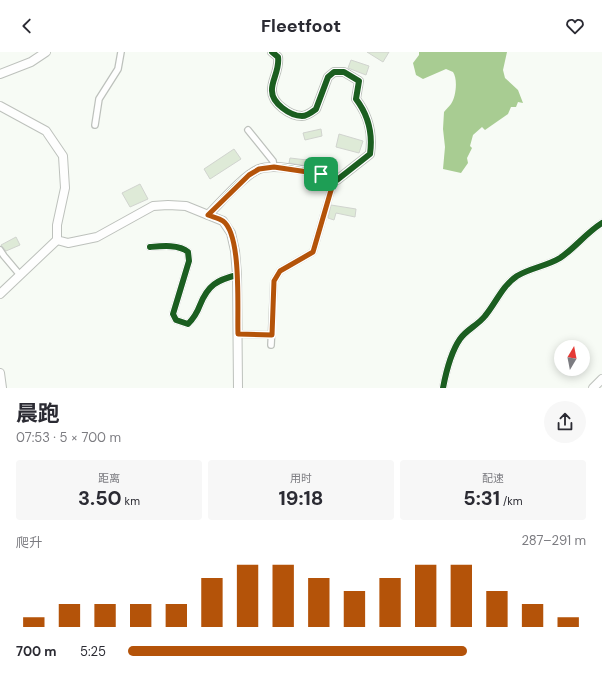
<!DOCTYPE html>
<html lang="zh">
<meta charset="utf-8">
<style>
body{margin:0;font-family:"DM Sans","Noto Sans SC",sans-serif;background:#f7f7f7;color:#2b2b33;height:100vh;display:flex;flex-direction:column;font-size:15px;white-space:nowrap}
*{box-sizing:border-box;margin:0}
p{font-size:13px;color:#7c7c81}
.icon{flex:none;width:22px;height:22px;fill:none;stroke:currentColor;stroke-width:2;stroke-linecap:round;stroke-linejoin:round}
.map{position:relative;height:336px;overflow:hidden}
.sheet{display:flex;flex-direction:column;background:#fff;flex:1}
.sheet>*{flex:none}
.needle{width:26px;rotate:10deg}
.tools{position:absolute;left:554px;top:288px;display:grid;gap:8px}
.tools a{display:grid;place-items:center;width:36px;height:36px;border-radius:50%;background:#fff;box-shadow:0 2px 10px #0003;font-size:20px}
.pin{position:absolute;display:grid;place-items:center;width:34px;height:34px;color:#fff;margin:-17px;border-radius:8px;box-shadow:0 2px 6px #0006}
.round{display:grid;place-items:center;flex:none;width:42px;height:42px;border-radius:21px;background:#f7f7f7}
.head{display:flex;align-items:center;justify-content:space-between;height:68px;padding:0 16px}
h1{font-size:22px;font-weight:700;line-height:30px}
.stats{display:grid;grid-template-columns:repeat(3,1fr);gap:6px;height:68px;padding:4px 16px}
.stats div{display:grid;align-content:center;border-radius:4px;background:#f7f7f7;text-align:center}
.stats b{font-size:20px;font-weight:700}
.stats small{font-size:11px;font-weight:400}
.stats p{font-size:11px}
.chart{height:112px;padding:8px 16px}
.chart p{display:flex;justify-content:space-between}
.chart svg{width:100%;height:72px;margin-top:4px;stroke:#b45309;stroke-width:6}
ul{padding:0 16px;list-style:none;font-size:13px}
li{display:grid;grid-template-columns:64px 48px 1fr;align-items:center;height:30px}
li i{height:10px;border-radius:5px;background:#b45309}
header{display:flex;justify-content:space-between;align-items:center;height:52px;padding:0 16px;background:#fff;font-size:18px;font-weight:700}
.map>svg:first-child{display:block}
.water{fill:#a8cc92}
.building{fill:#deead7;stroke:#d1d4cf}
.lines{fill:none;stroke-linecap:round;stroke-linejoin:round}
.street-casing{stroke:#bdc1bc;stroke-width:8}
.secondary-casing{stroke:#bdc1bc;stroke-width:10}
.street{stroke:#fefefe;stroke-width:5.5}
.secondary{stroke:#fefefe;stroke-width:8}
.cycleway-casing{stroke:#fff;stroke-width:8}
.cycleway{stroke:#1b5e20;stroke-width:6}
.route-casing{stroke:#fff;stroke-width:8}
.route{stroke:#b45309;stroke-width:5}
</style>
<header><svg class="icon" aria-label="back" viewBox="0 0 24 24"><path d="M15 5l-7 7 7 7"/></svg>Fleetfoot<svg class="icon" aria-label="heart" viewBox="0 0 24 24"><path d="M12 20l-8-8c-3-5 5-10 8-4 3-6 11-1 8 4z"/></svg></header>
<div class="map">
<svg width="602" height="336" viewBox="0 0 602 336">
<rect width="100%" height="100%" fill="#f7fbf5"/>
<path class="water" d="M 419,0 L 507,0 L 503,18 L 505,26 L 518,38 L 523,51 L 518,50 L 516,55 L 511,55 L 508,62 L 485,78 L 482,75 L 473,83 L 470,94 L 472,96 L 467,106 L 468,111 L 461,121 L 443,117 L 445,95 L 443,77 L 444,60 C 446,57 449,55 451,52 C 456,45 458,27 453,20 L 446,17 L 423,27 L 416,23 L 413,11 L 419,3 Z"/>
<g class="building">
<path d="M 367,0 L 389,0 L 383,10 Z"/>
<path d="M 351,8 L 369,14 L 366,23 L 348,16 Z"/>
<path d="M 321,77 L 322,84 L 305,88 L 303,81 Z"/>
<path d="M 339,82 L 363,89 L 359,101 L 336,95 Z"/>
<path d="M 234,97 L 241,107 L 210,127 L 204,117 Z"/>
<path d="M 290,106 L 324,110 L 323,117 L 289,111 Z"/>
<path d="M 140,132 L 148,147 L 130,155 L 122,141 Z"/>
<path d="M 331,153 L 356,157 L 355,165 L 336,161 L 334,168 L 328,166 Z"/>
<path d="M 16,185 L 20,193 L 6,199 L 1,193 Z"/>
</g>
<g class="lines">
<g class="street-casing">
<g id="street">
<path d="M 95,73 L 99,47 L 118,17 L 121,0"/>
<path d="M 248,78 L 273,109 L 274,115"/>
<path d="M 150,195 C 161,194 179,192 188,200 L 189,209 L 173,262 L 176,268 L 188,272 C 194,266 197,261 200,253 C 208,233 217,228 237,223"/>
<path d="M 0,198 L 4,204 L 20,223"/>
<path d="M 238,282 L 272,283"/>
<path d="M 271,293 L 274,229 L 280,219 L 313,200 L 334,128"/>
<path d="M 443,336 C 446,320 451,300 460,287 C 466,278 478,273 485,264 C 496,251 502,234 517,224 C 530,216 547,214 560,206 C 575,196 586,181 602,171"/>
</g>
</g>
<g class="secondary-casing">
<g id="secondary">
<path d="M 0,22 L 31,10 L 46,0"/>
<path d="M 0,54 L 46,79 L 63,104 L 65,136 L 57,173 L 57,188 L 68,191 L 97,185 L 153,154 L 168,153 L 186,154 L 223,169 L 231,181 L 235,199 L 237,223 L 238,336"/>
<path d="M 208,163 C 220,151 244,123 259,117 C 273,112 305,118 320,122 C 326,124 330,128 337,128 L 370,102 C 373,81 369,64 356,47 L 359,29 L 344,20 L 334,20 L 328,25 L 316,57 C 312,60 307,64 302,64 C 290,64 272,51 272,39 C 271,29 280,18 278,5 L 272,0"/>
<path d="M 0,242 L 57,188"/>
<path d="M 0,321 L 2,336"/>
<path d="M 593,336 L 602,327"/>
</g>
</g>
<use href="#street" class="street"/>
<use href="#secondary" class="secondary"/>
<g class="cycleway-casing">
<g id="cycleway">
<path d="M 208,163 C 220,151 244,123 259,117 C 273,112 305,118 320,122 C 326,124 330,128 337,128 L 370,102 C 373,81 369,64 356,47 L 359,29 L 344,20 L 334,20 L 328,25 L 316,57 C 312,60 307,64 302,64 C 290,64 272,51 272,39 C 271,29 280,18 278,5 L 272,0"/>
<path d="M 150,195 C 161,194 179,192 188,200 L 189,209 L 173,262 L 176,268 L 188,272 C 194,266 197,261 200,253 C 208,233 217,228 237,223"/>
<path d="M 443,336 C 446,320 451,300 460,287 C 466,278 478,273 485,264 C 496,251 502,234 517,224 C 530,216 547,214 560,206 C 575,196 586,181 602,171"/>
</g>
</g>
<use href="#cycleway" class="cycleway"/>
</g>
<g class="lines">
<g class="route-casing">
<path id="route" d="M 274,115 L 321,122 L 334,128 L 313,200 L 280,219 L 274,229 L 272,283 L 238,282 C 237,258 242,183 223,169 C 219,166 213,165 208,163 L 249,123 L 259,117 Z"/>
</g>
<use href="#route" class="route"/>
</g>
</svg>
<div class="tools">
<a><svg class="needle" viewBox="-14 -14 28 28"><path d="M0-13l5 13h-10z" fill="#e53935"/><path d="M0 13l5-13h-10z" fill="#7c7c81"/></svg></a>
</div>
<div class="pin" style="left:321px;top:122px;background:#1e9e55"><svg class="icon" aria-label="arrive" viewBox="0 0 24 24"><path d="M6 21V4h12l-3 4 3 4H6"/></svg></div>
</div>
<section class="sheet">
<div class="head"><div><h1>晨跑</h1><p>07:53 · 5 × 700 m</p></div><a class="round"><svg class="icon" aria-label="share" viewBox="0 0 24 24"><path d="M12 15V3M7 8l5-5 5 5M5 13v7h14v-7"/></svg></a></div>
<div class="stats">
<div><p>距离</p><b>3.50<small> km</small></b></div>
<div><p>用时</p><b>19:18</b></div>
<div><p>配速</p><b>5:31<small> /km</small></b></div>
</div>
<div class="chart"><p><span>爬升</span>287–291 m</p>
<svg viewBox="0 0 160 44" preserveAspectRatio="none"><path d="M5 44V38M15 44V30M25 44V30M35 44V30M45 44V30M55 44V14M65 44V6M75 44V6M85 44V14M95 44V22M105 44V14M115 44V6M125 44V6M135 44V22M145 44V30M155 44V38"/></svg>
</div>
<ul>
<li><b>700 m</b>5:25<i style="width:74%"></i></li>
</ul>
</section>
